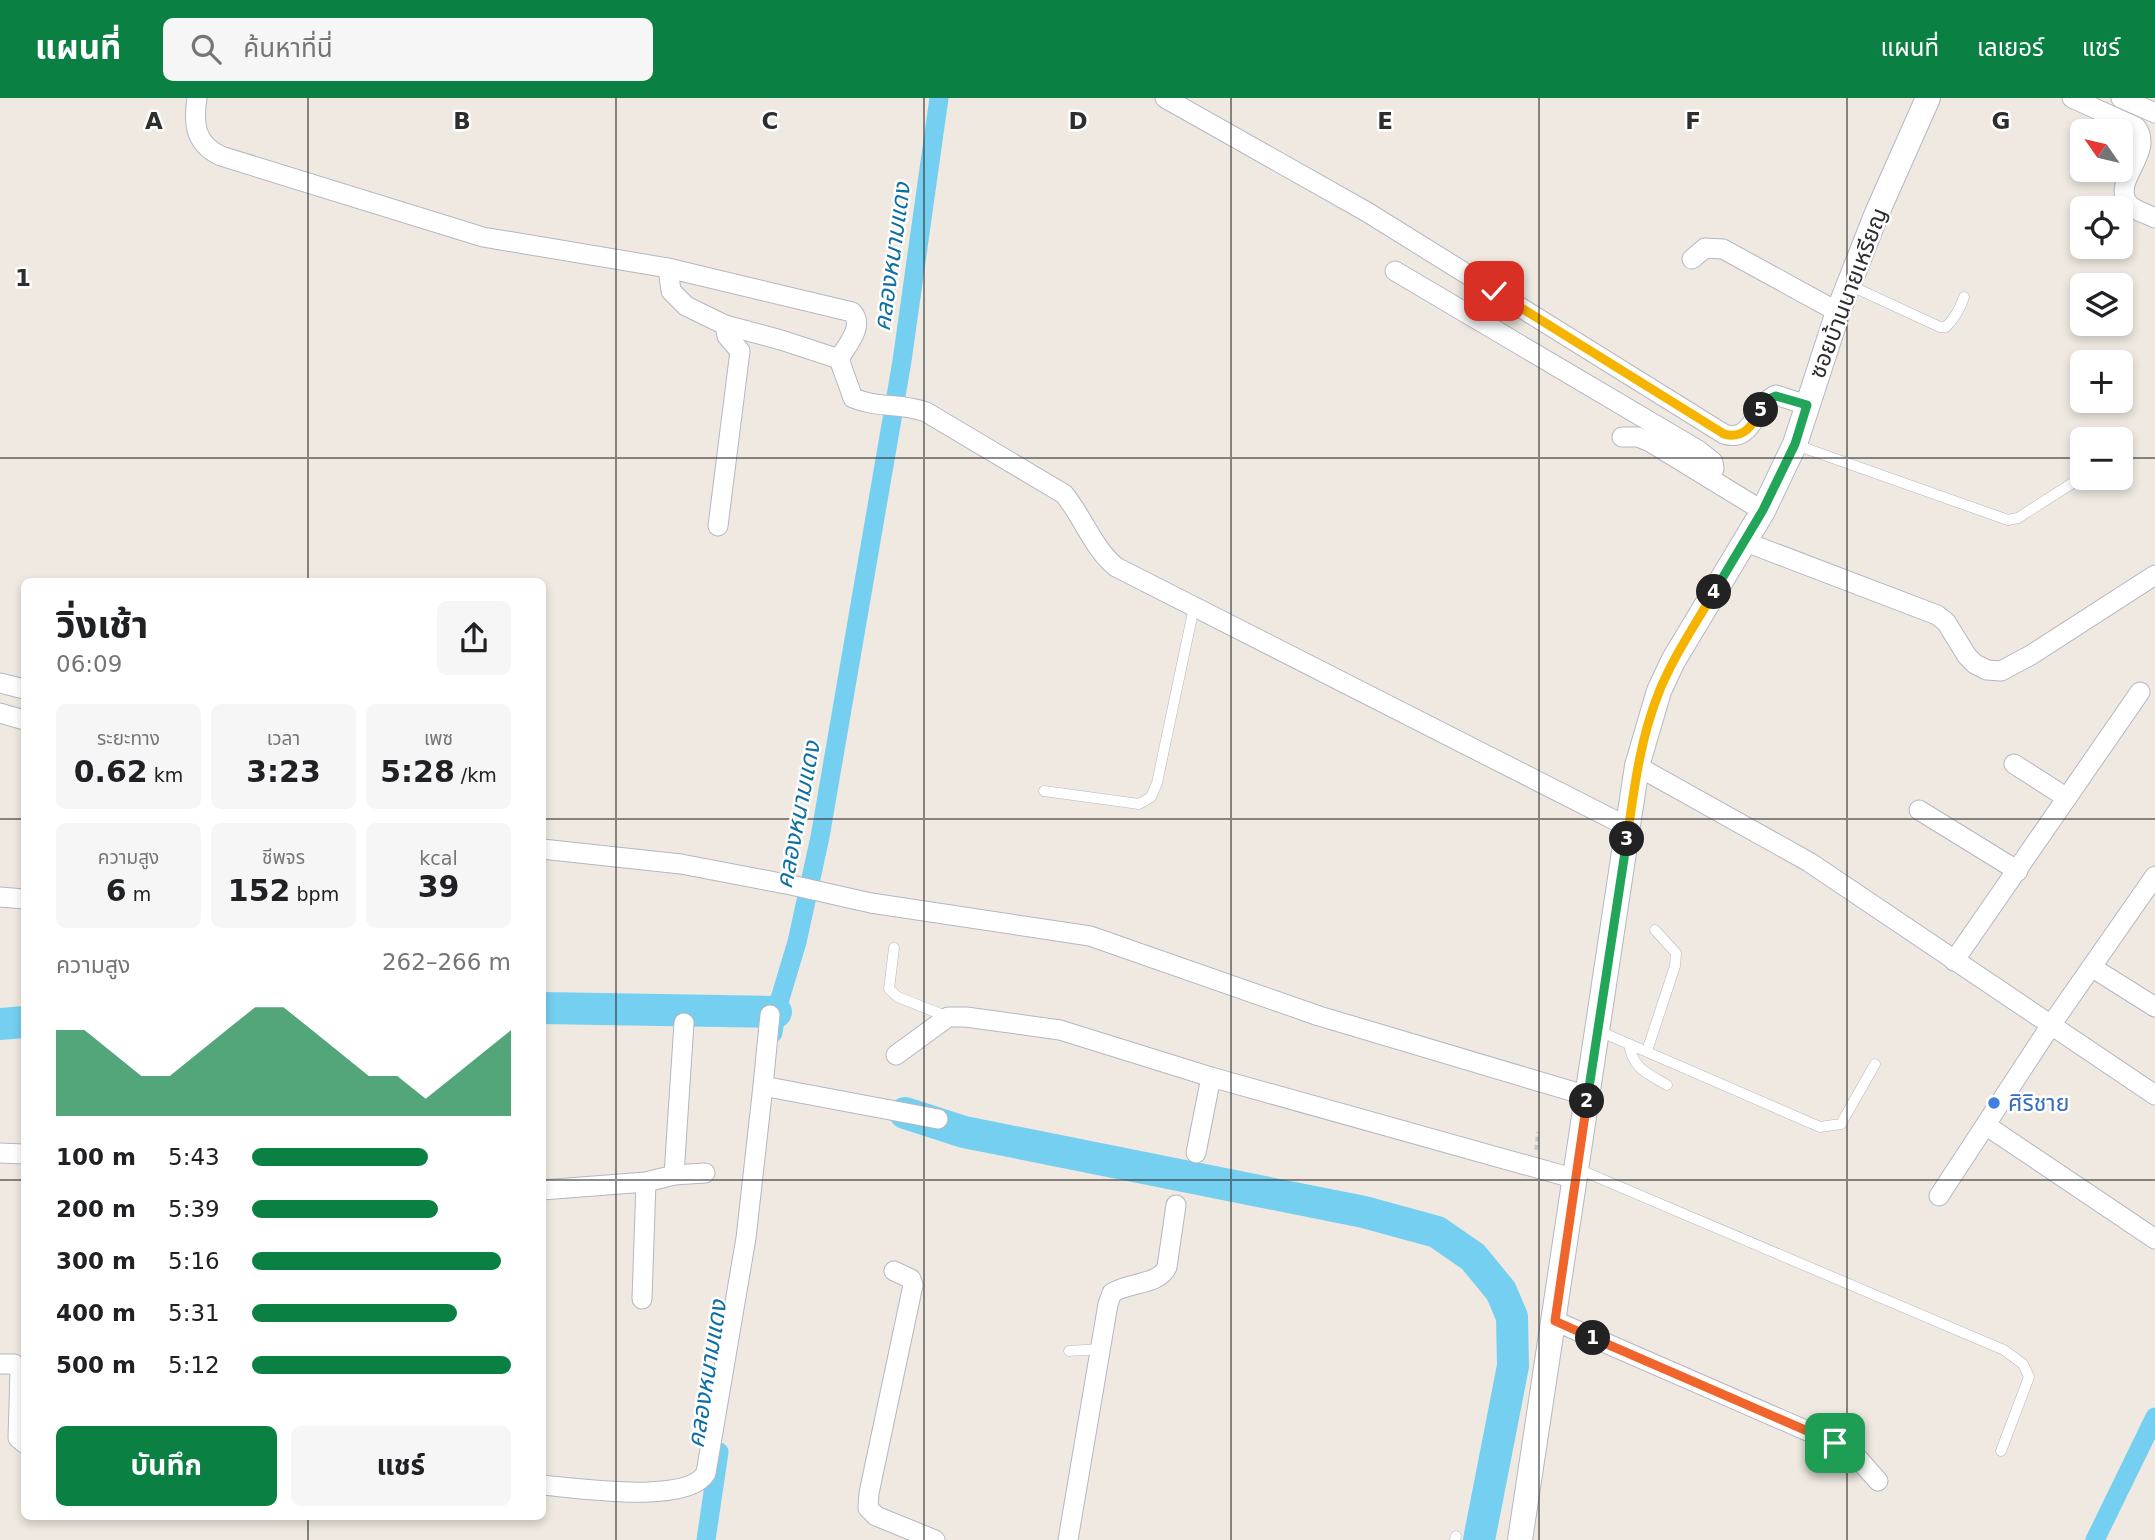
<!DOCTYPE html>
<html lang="th">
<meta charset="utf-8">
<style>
body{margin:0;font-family:"DejaVu Sans","Noto Sans Thai",sans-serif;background:#f6f6f6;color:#202124;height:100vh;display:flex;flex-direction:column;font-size:26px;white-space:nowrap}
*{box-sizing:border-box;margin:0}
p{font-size:23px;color:#757577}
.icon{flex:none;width:38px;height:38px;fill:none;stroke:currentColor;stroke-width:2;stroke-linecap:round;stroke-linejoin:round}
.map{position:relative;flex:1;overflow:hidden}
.details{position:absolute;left:21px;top:480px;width:525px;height:942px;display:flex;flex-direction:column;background:#fff;border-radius:10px;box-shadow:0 4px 10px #0003}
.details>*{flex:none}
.needle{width:46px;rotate:304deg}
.tools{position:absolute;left:2070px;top:21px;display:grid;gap:14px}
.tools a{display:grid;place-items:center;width:63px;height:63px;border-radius:10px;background:#fff;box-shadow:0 4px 10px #0003;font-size:35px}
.pin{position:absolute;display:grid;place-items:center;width:60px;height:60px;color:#fff;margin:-30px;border-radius:14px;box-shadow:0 4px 10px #0006}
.km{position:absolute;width:35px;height:35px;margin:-18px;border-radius:50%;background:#222;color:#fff;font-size:19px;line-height:35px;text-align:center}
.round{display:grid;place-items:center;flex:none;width:74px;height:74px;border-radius:10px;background:#f6f6f6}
.head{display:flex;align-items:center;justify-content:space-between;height:119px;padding:0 35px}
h1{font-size:38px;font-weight:700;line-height:52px}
.figures{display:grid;grid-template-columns:repeat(3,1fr);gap:10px;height:119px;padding:7px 35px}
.figures div{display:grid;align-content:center;border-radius:10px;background:#f6f6f6;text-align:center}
.figures b{font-size:30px;font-weight:700}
.figures small{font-size:19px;font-weight:400}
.figures p{font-size:19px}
.chart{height:196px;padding:14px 35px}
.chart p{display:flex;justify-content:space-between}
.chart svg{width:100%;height:126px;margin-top:7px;fill:#0b8043;opacity:.7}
.action{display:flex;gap:14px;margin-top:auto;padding:14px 35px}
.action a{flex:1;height:80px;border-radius:10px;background:#0b8043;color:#fff;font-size:28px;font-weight:700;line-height:80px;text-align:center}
.action a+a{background:#f6f6f6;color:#202124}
ul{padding:0 35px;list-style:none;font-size:23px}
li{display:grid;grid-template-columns:112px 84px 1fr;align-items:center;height:52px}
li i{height:18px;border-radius:9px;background:#0b8043}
header{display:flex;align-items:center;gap:42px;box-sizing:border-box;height:98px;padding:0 35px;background:#0b8043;color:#fff}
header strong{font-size:33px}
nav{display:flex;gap:38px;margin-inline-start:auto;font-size:24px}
.search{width:490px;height:63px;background:#f6f6f6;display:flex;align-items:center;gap:18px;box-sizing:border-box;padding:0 24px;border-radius:10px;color:#757577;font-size:26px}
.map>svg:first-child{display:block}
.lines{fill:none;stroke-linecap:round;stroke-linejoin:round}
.canal{stroke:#75cff0;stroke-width:19}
.river{stroke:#75cff0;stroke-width:32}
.service-casing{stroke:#b4b7c1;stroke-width:11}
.minor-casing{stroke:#b4b7c1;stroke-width:21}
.tertiary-casing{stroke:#b4b7c1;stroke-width:26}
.path{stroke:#c9c9c9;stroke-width:3.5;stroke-dasharray:5 3.5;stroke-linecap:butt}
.service{stroke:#fff;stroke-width:10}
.minor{stroke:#fff;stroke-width:19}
.tertiary{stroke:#fff;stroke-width:24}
.split-1-casing{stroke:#fff;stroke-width:14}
.split-2-casing{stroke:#fff;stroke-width:14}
.split-3-casing{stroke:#fff;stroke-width:14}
.split-4-casing{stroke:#fff;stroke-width:14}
.split-5-casing{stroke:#fff;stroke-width:14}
.split-6-casing{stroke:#fff;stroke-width:14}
.split-1{stroke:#f0652b;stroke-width:9}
.split-2{stroke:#f0652b;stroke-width:9}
.split-3{stroke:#22a559;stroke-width:9}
.split-4{stroke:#f5b400;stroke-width:9}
.split-5{stroke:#22a559;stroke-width:9}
.split-6{stroke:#f5b400;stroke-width:9}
.grid{fill:none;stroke:#2e2e2e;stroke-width:2;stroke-opacity:0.55}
.shop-dot{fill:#3f7fe0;stroke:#fff;stroke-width:2.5}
.labels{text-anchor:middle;stroke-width:5;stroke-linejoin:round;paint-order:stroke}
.street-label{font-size:23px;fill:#2e2e2e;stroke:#fff}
.shop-label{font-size:23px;fill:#366cbe;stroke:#fff;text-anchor:start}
.water-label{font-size:24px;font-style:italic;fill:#0d6fa3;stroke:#fff}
.grid-label{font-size:23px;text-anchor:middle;font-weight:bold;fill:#2e2e2e;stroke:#fff;stroke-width:5;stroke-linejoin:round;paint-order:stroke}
</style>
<header>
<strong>แผนที่</strong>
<div class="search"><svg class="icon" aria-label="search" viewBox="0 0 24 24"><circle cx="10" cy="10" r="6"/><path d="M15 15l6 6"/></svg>ค้นหาที่นี่</div>
<nav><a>แผนที่</a><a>เลเยอร์</a><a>แชร์</a></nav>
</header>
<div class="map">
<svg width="2155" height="1442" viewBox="0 0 2155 1442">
<rect width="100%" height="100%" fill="#efe9e1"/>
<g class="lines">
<g class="canal">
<path d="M 773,935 L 776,914 L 797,844 L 820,739 L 902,263 L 939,0"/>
<path d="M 706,1442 L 719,1354"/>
<path d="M 2095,1442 L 2155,1319"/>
</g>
<g class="river">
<path d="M 542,910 L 776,914"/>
<path d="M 0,926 L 24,924"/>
<path d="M 905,1015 L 964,1034 L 1364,1114 L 1437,1134 L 1473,1159 L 1501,1193 L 1512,1219 L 1513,1268 L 1479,1442"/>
</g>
<g class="service-casing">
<g id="service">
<path d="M 1849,187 L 1940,229 L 1946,229 C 1955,220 1960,211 1964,199"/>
<path d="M 1796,347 L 2008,422 L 2018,420 L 2082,379"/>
<path d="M 1044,693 L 1139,706 L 1151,699 L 1157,685 L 1194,509"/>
<path d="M 894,850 L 889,891 L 898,899 L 948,919"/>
<path d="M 1599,933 L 1820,1029 L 1841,1026 L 1875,966"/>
<path d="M 1629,946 C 1633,971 1647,975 1667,987"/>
<path d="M 1647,953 L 1675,868 L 1676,855 L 1655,832"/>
<path d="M 1578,1071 L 2004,1252 L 2023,1266 L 2029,1279 L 2001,1353"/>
<path d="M 1069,1253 L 1101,1251"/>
<path d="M 1455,1442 L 1456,1438"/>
</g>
</g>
<g class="minor-casing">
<g id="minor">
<path d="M 197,0 C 193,26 195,46 221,58 L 483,139 L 668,170 L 852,214 C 865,228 847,247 839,261"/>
<path d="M 1165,0 L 1367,114 L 1724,336 C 1753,346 1755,306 1776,297 L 1807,307"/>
<path d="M 2072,0 L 2136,29 C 2155,54 2113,81 2127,104 C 2132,112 2147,116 2155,120"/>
<path d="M 2121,0 L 2155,15"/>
<path d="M 1692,161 L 1705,150 L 1723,151 L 1838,214"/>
<path d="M 668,170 L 671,193 L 686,208 L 725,227 L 781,242 L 839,261 L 853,300 C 880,311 899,304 926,314 L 1064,396 C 1083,419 1093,450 1116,469 L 1628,729"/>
<path d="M 1395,173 L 1698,352 L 1713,364 L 1714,371 L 1709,380"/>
<path d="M 1622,339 L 1638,339 L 1650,344 L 1763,413"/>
<path d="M 718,428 L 740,253 L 727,238 L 725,227"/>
<path d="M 1743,443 L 1937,517 L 1946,524 L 1967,558 L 1975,566 L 1987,572 L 2001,573 L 2031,557 L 2155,477"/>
<path d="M 0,585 L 24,591"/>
<path d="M 0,615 L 24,622"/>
<path d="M 2014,666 L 2067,700"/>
<path d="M 1637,668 L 1809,764 L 2155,997"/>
<path d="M 1919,712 L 2018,773"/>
<path d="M 542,751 L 681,766 L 791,787 L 871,805 L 1090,838 L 1319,918 L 1588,998"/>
<path d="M 0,799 L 24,801"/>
<path d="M 1954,863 L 2140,594"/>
<path d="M 2093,870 L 2155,909"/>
<path d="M 896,957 L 948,919 L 966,919 L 1060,932 L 1211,979 L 1576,1081"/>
<path d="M 763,988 L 770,917"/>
<path d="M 1987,1028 L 2155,1141"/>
<path d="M 0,1055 L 24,1056"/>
<path d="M 1196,1055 L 1211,979"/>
<path d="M 674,1077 L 684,925"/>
<path d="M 542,1092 L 646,1084 L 674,1077 L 705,1075"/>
<path d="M 1939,1098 L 2051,927 L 2155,778"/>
<path d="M 894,1173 L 911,1181 L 913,1187 L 869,1395 L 868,1410 L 876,1418 L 935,1442"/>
<path d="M 642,1201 L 646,1084"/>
<path d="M 1555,1223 L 1835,1345 L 1854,1356 L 1878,1383"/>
<path d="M 0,1266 L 14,1266 L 20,1273 L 18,1340 L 24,1345"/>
<path d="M 542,1387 C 577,1390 688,1407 706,1375 L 746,1140 L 763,988 L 938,1021"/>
<path d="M 1068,1442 L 1108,1206 L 1112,1195 C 1129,1184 1159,1187 1167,1169 L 1176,1107"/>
</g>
</g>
<g class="tertiary-casing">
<path id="tertiary" d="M 1520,1442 L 1637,668 L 1659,593 L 1673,563 L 1763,413 L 1795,346 L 1838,214 L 1877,115 L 1928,0"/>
</g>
<path class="path" d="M 1536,1052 L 1538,1034"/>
<use href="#service" class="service"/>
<use href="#minor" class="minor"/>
<use href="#tertiary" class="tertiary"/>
</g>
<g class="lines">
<g class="split-1-casing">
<path id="split-1" d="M 1593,1240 L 1835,1345"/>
</g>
<g class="split-2-casing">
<path id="split-2" d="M 1587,1003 L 1555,1223 L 1593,1240"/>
</g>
<g class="split-3-casing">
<path id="split-3" d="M 1587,1003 L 1627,741"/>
</g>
<g class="split-4-casing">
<path id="split-4" d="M 1627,741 C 1634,691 1640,641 1659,594 C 1673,559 1695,527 1714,494"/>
</g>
<g class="split-5-casing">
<path id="split-5" d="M 1714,494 L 1763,412 L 1795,346 L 1807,307 L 1776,298 L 1769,301 L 1761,312"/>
</g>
<g class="split-6-casing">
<path id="split-6" d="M 1494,193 L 1724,336 C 1743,342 1753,327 1761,312"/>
</g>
<use href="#split-1" class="split-1"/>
<use href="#split-2" class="split-2"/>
<use href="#split-3" class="split-3"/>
<use href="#split-4" class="split-4"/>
<use href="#split-5" class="split-5"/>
<use href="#split-6" class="split-6"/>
</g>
<path class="grid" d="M 308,0 L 308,483M 616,0 L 616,1442M 924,0 L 924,1442M 1231,0 L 1231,1442M 1539,0 L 1539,1442M 1847,0 L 1847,1442M 0,360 L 2082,360M 2121,360 L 2155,360M 0,721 L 24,721M 542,721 L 2155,721M 0,1082 L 24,1082M 542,1082 L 2155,1082M 308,1418 L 308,1442"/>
<circle class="shop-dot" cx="1994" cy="1005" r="7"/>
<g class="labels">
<g class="street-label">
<text transform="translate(1848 195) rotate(-69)" y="8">ซอยบ้านนายเหรียญ</text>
</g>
<g class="shop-label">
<text x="2008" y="1013">ศิริชาย</text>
</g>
<g class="water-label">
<text transform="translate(892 159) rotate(-82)" y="8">คลองหนามแดง</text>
<text transform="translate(798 717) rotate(-79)" y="8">คลองหนามแดง</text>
<text transform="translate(707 1276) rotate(-81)" y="8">คลองหนามแดง</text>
</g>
</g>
<g class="grid-label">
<text x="154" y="31">A</text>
<text x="462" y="31">B</text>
<text x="770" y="31">C</text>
<text x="1078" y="31">D</text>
<text x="1385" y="31">E</text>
<text x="1693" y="31">F</text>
<text x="2001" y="31">G</text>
<text x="23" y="188">1</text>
</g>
</svg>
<div class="tools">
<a><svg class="needle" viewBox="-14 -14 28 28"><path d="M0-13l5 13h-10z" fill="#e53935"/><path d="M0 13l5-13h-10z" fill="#757577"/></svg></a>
<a><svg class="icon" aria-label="locate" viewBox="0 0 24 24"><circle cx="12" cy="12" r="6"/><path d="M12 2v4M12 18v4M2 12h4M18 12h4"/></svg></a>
<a><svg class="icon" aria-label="layers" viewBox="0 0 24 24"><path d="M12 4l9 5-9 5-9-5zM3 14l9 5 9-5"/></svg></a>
<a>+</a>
<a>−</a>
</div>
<div class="pin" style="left:1835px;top:1345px;background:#1e9e55"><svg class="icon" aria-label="arrive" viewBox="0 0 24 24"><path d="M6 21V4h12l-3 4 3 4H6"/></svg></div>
<div class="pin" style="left:1494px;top:193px;background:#d93025"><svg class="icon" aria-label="check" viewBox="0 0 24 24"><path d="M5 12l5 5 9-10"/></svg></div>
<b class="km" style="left:1593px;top:1240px">1</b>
<b class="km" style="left:1587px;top:1003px">2</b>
<b class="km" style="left:1627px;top:741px">3</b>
<b class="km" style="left:1714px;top:494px">4</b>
<b class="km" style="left:1761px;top:312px">5</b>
<section class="details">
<div class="head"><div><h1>วิ่งเช้า</h1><p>06:09</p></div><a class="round"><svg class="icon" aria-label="share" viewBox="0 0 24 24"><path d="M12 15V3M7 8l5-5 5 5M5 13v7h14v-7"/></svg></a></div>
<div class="figures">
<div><p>ระยะทาง</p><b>0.62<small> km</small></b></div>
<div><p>เวลา</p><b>3:23</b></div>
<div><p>เพซ</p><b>5:28<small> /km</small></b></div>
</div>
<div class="figures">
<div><p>ความสูง</p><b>6<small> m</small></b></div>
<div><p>ชีพจร</p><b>152<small> bpm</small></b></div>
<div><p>kcal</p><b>39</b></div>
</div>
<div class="chart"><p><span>ความสูง</span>262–266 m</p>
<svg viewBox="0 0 160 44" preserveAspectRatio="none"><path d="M0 44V14L10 14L20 22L30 30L40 30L50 22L60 14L70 6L80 6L90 14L100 22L110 30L120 30L130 38L140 30L150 22L160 14V44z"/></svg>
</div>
<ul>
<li><b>100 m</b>5:43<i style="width:68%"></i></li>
<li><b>200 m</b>5:39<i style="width:72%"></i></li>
<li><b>300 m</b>5:16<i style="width:96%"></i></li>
<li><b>400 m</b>5:31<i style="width:79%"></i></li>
<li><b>500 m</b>5:12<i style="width:100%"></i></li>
</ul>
<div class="action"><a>บันทึก</a><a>แชร์</a></div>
</section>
</div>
